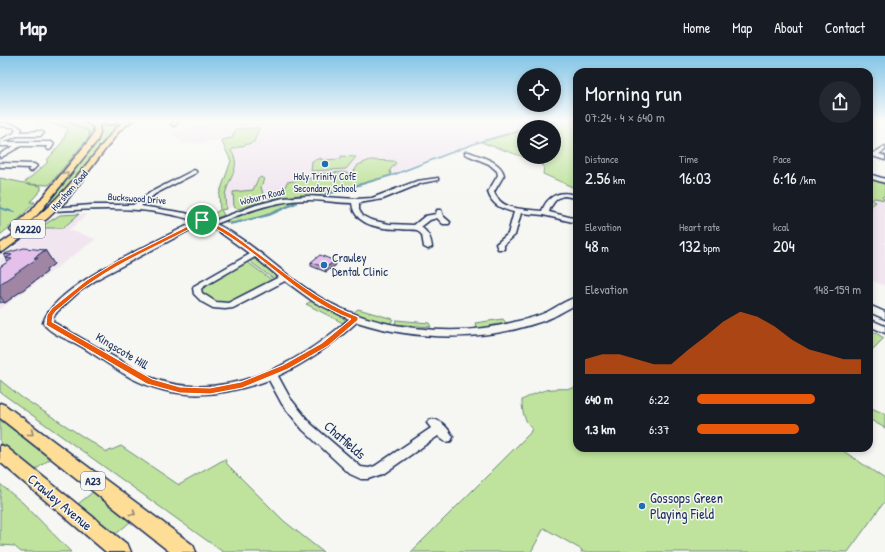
<!DOCTYPE html>
<meta charset="utf-8">
<style>
body{margin:0;font-family:"Patrick Hand",sans-serif;background:#242831;color:#f1f3f6;height:100vh;display:flex;flex-direction:column;font-size:15px;white-space:nowrap}
*{box-sizing:border-box;margin:0}
p{font-size:13px;color:#9ea1a6}
.icon{flex:none;width:22px;height:22px;fill:none;stroke:currentColor;stroke-width:2;stroke-linecap:round;stroke-linejoin:round}
.map{position:relative;flex:1;overflow:hidden}
.sheet{position:absolute;left:573px;top:12px;width:300px;height:384px;display:flex;flex-direction:column;background:#171b24;border-radius:12px;box-shadow:0 2px 6px #0003}
.sheet>*{flex:none}
.buttons{position:absolute;left:517px;top:12px;display:grid;gap:8px}
.buttons a{display:grid;place-items:center;width:44px;height:44px;border-radius:50%;background:#171b24;box-shadow:0 2px 6px #0003;font-size:20px}
.pin{position:absolute;display:grid;place-items:center;width:34px;height:34px;color:#fff;margin:-17px;border:2px solid #fff;border-radius:50%;box-shadow:0 1px 4px #0007}
.round{display:grid;place-items:center;flex:none;width:42px;height:42px;border-radius:21px;background:#242831}
.overview{display:flex;align-items:center;justify-content:space-between;height:68px;padding:0 12px}
h1{font-size:22px;font-weight:600;line-height:30px}
.stats{display:grid;grid-template-columns:repeat(3,1fr);gap:6px;height:68px;padding:4px 12px}
.stats div{display:grid;align-content:center}
.stats b{font-size:17px;font-weight:600}
.stats small{font-size:11px;font-weight:400}
.stats p{font-size:11px}
.chart{height:112px;padding:8px 12px}
.chart p{display:flex;justify-content:space-between}
.chart svg{width:100%;height:72px;margin-top:4px;fill:#ea580c;opacity:.7}
ul{padding:0 12px;list-style:none;font-size:13px}
li{display:grid;grid-template-columns:64px 48px 1fr;align-items:center;height:30px}
li i{height:10px;border-radius:5px;background:#ea580c}
header{display:flex;align-items:center;gap:24px;box-sizing:border-box;height:56px;padding:0 20px;background:#171b24;border-bottom:1px solid #363941}
header strong{font-size:19px}
nav{display:flex;gap:22px;margin-inline-start:auto;font-size:14px}
.map>svg:first-child{display:block}
.built{fill:#f1e6f0}
.green{fill:#bfe39d;stroke:#6d897e}
.lines{fill:none;stroke-linecap:round;stroke-linejoin:round}
.stream-far1{stroke:#5f98af;stroke-width:1.5}
.stream{stroke:#5f98af;stroke-width:2}
.minor-casing{stroke:#1b2f5e;stroke-width:3}
.major-casing{stroke:#1b2f5e;stroke-width:3}
.minor{fill:#f6f6f2;fill-rule:evenodd}
.major{fill:#fedd96;fill-rule:evenodd}
.wall{fill:#c4a5ca;stroke:#1b2f5e}
.shaded-wall{fill:#a086a4;stroke:#1b2f5e}
.building{fill:#e4c0eb;stroke:#1b2f5e}
.oneway{stroke:#8c867a}
.route{fill:#ea580c;stroke:#fff;fill-rule:evenodd}
.poi-dot{fill:#1f6fb2;stroke:#f6f6f2;stroke-width:1.5}
.labels{text-anchor:middle;stroke-width:3;stroke-linejoin:round;paint-order:stroke}
.far-poi-label{font-size:10px;fill:#1b2f5e;stroke:#f6f6f2}
.far-street-label{font-size:10px;fill:#1b2f5e;stroke:#f6f6f2}
.shield{fill:#f6f6f2;stroke:#5d6b8a;stroke-width:1}
.shield-label{font-size:11px;font-weight:bold;fill:#1b2f5e}
.poi-label{font-size:12px;fill:#1b2f5e;stroke:#f6f6f2;text-anchor:start}
.street-label{font-size:12px;fill:#1b2f5e;stroke:#f6f6f2}
.near-street-label{font-size:14px;fill:#1b2f5e;stroke:#f6f6f2}
.near-poi-label{font-size:14px;fill:#1b2f5e;stroke:#f6f6f2;text-anchor:start}
</style>
<header>
<strong>Map</strong>
<nav><a>Home</a><a>Map</a><a>About</a><a>Contact</a></nav>
</header>
<div class="map">
<svg width="885" height="496" viewBox="0 0 885 496">
<rect width="100%" height="100%" fill="#f6f6f2"/>
<filter id="ink" filterUnits="userSpaceOnUse"><feTurbulence type="fractalNoise" baseFrequency=".025" numOctaves="2"/><feDisplacementMap in="SourceGraphic" scale="8" xChannelSelector="R" yChannelSelector="G"/><feConvolveMatrix kernelMatrix="1 2 1 2 8 2 1 2 1" color-interpolation-filters="sRGB"/></filter>
<g filter="url(#ink)">
<g class="built">
<path d="M 219,65 L 532,65 L 532,71 L 524,71 L 524,73 L 481,85 L 391,119 L 318,140 L 290,140 L 220,154 L 219,139 L 231,105 L 221,84 L 183,88 L 171,76 Z"/>
<path d="M 869,137 L 885,142 L 885,230 L 869,223 Z"/>
<path d="M 87,158 L 69,174 L 96,183 L 0,253 L 0,202 L 18,189 L 16,188 L 57,159 Z"/>
</g>
<g class="green">
<path d="M 38,65 L 64,65 L 86,74 L 89,76 L 89,81 L 49,129 L 26,128 L 41,130 L 41,134 L 30,146 L 35,146 L 16,166 L 0,179 L 0,122 L 24,127 L 47,107 L 47,104 L 63,85 L 68,72 L 46,66 L 37,67 Z"/>
<path d="M 67,65 C 76,65 85,66 94,70 L 94,79 L 57,126 L 53,126 L 90,81 L 89,75 Z"/>
<path d="M 532,65 L 577,65 L 577,133 L 543,118 L 544,110 L 521,100 L 483,87 L 481,85 L 524,73 L 524,101 L 554,101 L 554,71 L 530,71 L 532,70 Z"/>
<path d="M 124,66 L 116,72 L 59,145 L 49,144 L 99,80 L 100,68 Z"/>
<path d="M 259,72 L 254,86 L 233,93 L 231,95 C 243,110 227,124 225,140 C 225,144 226,149 226,153 L 221,154 L 224,159 L 217,162 L 211,159 L 220,154 L 219,139 L 231,105 L 221,84 L 232,82 L 236,73 Z"/>
<path d="M 341,100 L 356,101 L 346,113 L 311,115 L 312,105 L 321,102 L 321,104 L 341,103 Z"/>
<path d="M 370,104 L 394,105 L 396,107 L 390,114 L 391,119 L 318,140 L 300,139 L 271,143 L 268,142 L 284,134 L 287,126 L 312,122 L 313,118 L 343,116 L 350,118 L 353,117 L 358,109 Z"/>
<path d="M 261,121 L 264,123 L 261,131 L 265,145 L 238,153 L 234,151 L 233,136 L 253,134 L 258,123 Z"/>
<path d="M 869,121 L 885,126 L 885,139 L 882,141 L 885,144 L 875,142 L 871,144 L 876,146 L 870,151 Z"/>
<path d="M 291,145 L 294,147 C 281,153 236,173 224,165 C 246,156 268,149 291,145 Z"/>
<path d="M 79,158 L 63,172 L 39,172 L 60,159 Z"/>
<path d="M 253,203 L 258,204 L 276,218 L 276,223 L 275,224 L 248,204 Z"/>
<path d="M 246,205 L 273,225 L 230,248 L 218,248 L 201,237 L 201,232 Z"/>
<path d="M 312,245 L 342,261 L 345,264 L 345,268 L 306,248 Z"/>
<path d="M 358,253 L 393,263 L 390,268 L 353,257 Z"/>
<path d="M 503,263 L 506,267 L 477,272 L 475,267 Z"/>
<path d="M 396,264 L 429,267 L 431,271 L 395,268 Z"/>
<path d="M 869,273 L 884,282 L 870,296 L 869,295 Z"/>
<path d="M 0,324 L 21,341 L 107,396 L 121,390 L 179,429 L 225,403 L 227,408 L 284,465 L 323,496 L 223,496 L 0,336 Z"/>
<path d="M 577,331 L 577,392 L 839,392 L 885,423 L 885,445 L 848,496 L 581,496 L 582,494 L 544,472 L 531,496 L 411,496 L 530,377 L 532,372 C 524,364 522,356 522,344 C 532,339 543,333 555,333 C 563,332 570,334 577,331 Z"/>
<path d="M 869,351 L 885,358 L 885,372 L 869,363 Z"/>
<path d="M 0,363 L 50,403 L 35,414 L 0,386 Z"/>
<path d="M 0,428 L 23,447 L 71,496 L 21,496 L 14,490 L 0,489 L 0,439 L 1,438 Z"/>
<path d="M 93,436 L 130,466 L 116,478 L 78,448 Z"/>
</g>
<g class="lines">
<g class="stream-far1">
<path d="M 535,71 L 558,65"/>
<path d="M 339,135 L 393,119 L 476,87 L 524,74"/>
</g>
<g class="stream">
<path d="M 324,139 L 342,134"/>
<path d="M 0,152 L 14,156"/>
<path d="M 230,168 L 269,159 L 296,147"/>
</g>
<g class="minor-casing">
<g id="minor">
<path d="M 174,65 L 179,65 L 174,70 L 171,68 Z"/>
<path d="M 0,66 L 16,69 L 22,73 L 20,76 L 41,75 L 44,77 L 40,80 L 17,80 L 3,86 L 51,86 L 54,88 L 51,93 L 49,94 L 46,92 L 47,90 L 21,90 L 0,102 L 0,98 L 14,90 L 0,90 L 0,84 L 14,77 L 16,73 L 13,71 L 0,70 Z"/>
<path d="M 885,90 L 885,94 L 879,98 L 885,100 L 885,104 L 869,99 L 869,95 L 874,97 Z"/>
<path d="M 465,96 L 469,96 C 481,101 501,105 504,119 L 494,136 C 501,155 525,153 542,155 C 547,140 560,134 574,139 L 574,141 C 571,142 568,140 564,140 C 556,141 551,149 549,156 L 577,163 L 577,167 L 543,159 L 521,157 L 515,179 L 504,189 L 504,193 L 498,193 L 496,188 L 508,178 L 514,156 C 501,153 492,149 488,136 L 498,119 L 497,115 L 489,108 L 465,98 Z"/>
<path d="M 0,107 L 34,108 L 37,110 L 31,116 L 28,114 L 30,112 L 0,111 Z"/>
<path d="M 194,114 L 196,115 L 196,117 L 155,138 L 141,150 L 185,157 L 211,166 L 256,149 L 283,142 L 308,140 L 356,143 L 372,142 L 417,125 L 438,122 L 438,124 L 422,127 L 383,143 L 359,147 L 359,154 L 363,160 L 371,164 L 389,168 L 414,169 L 425,160 L 436,158 L 437,154 L 441,154 L 443,160 L 450,166 L 449,168 L 443,168 L 437,162 L 430,164 L 421,171 C 428,176 431,182 432,191 L 428,193 L 424,191 L 422,179 L 417,174 C 412,173 406,174 401,173 C 382,173 354,170 352,147 C 337,147 323,144 309,144 C 276,144 246,156 216,168 C 255,187 284,221 321,242 C 375,274 457,283 518,265 C 528,263 538,260 547,256 C 557,251 566,244 577,241 L 577,248 C 569,252 561,257 553,261 C 493,286 419,286 357,266 C 333,288 308,306 278,320 L 290,342 L 311,368 L 361,411 L 369,412 L 375,410 L 431,372 L 427,367 L 429,364 C 438,360 449,373 453,381 L 451,385 C 445,387 443,384 438,380 L 383,418 L 369,423 L 361,423 L 350,418 L 303,374 L 282,348 L 269,324 C 221,341 178,346 131,322 C 115,313 100,302 84,292 C 72,284 52,280 43,267 C 54,228 160,185 196,165 C 150,150 102,152 54,155 L 51,153 L 52,152 L 92,149 L 133,149 L 151,136 ZM 203,167 L 221,177 L 250,198 L 194,230 L 193,232 L 194,238 L 202,246 L 213,252 L 225,253 L 233,252 L 285,225 L 314,246 L 349,263 C 296,310 221,349 149,321 L 53,266 L 54,260 L 57,256 L 80,235 L 99,222 ZM 255,201 L 279,221 L 228,247 L 216,246 L 202,237 L 201,233 L 203,231 Z"/>
<path d="M 869,118 L 885,123 L 885,127 L 869,122 Z"/>
<path d="M 869,249 L 885,256 L 885,263 L 869,256 Z"/>
<path d="M 869,263 L 885,270 L 885,277 L 869,270 Z"/>
</g>
</g>
<g class="major-casing">
<g id="major">
<path d="M 132,65 L 120,74 L 66,145 L 48,162 L 4,195 L 0,196 L 0,188 L 16,177 L 12,176 L 10,174 L 12,172 L 32,154 L 91,82 L 94,77 L 93,70 L 87,67 L 86,65 ZM 122,67 L 116,72 C 87,107 62,143 25,170 L 38,158 L 97,85 L 100,77 L 99,69 Z"/>
<path d="M 0,347 L 5,349 L 193,489 L 196,496 L 170,496 L 0,362 Z"/>
<path d="M 0,389 L 6,391 L 128,489 L 131,496 L 106,496 L 0,406 Z"/>
</g>
</g>
<use href="#minor" class="minor"/>
<use href="#major" class="major"/>
</g>
<g class="wall">
<path d="M 45,194 L 54,208 L 46,214 L 47,216 L 5,247 L 2,246 L 0,247 L 0,211 L 8,206 L 4,198 Z"/>
<path d="M 311,206 L 336,209 L 326,216 L 311,210 Z"/>
<path d="M 730,392 L 735,392 L 733,394 Z"/>
</g>
<g class="shaded-wall">
<path d="M 45,194 L 54,208 L 46,214 L 47,216 L 5,247 L 0,240 L 0,228 L 34,202 Z"/>
<path d="M 335,205 L 336,209 L 326,216 L 325,212 Z"/>
</g>
<g class="building">
<path d="M 24,192 L 45,194 L 34,202 L 38,202 L 0,228 L 0,211 L 12,203 L 6,202 L 12,199 L 4,198 Z"/>
<path d="M 320,199 L 335,205 L 325,212 L 311,206 Z"/>
</g>
<defs><path id="oneway-chevron" d="M-2-3.5L2.5 0L-2 3.5" fill="none" stroke-width="1.6" stroke-linecap="round" stroke-linejoin="round"/></defs>
<g class="oneway">
<use href="#oneway-chevron" transform="translate(66 118) rotate(-51)"/>
<use href="#oneway-chevron" transform="translate(31 377) rotate(38)"/>
<use href="#oneway-chevron" transform="translate(133 457) rotate(37)"/>
</g>
</g>
<linearGradient id="sky" x2="0" y2="1"><stop stop-color="#83c5e7"/><stop offset="0.48" stop-color="#fbfbf9"/><stop offset="1" stop-color="#fbfbf9" stop-opacity="0"/></linearGradient>
<rect width="885" height="135" fill="url(#sky)"/>
<path class="route" d="M 202,163 C 222,169 238,182 255,195 C 288,219 319,246 358,261 L 358,264 L 328,290 L 288,313 L 242,332 L 210,338 L 180,337 L 147,328 L 46,269 L 47,259 L 52,252 L 87,224 L 116,206 ZM 202,166 C 257,190 295,242 351,263 L 322,287 L 283,309 L 241,326 L 210,332 L 180,331 L 152,323 L 52,266 L 53,259 L 56,255 C 68,246 79,234 92,226 C 126,202 166,187 202,166 Z"/>
<g class="poi-dot">
<circle cx="325" cy="108" r="4"/>
<circle cx="324" cy="209" r="4"/>
<circle cx="642" cy="450" r="4"/>
</g>
<g class="labels">
<g class="far-poi-label">
<text x="325" y="124">Holy Trinity CofE<tspan x="325" dy="12">Secondary School</tspan></text>
</g>
<g class="far-street-label">
<text transform="translate(69 134) rotate(-49)" y="4">Horsham Road</text>
<text transform="translate(262 140) rotate(-14)" y="4">Woburn Road</text>
<text transform="translate(137 142) rotate(4)" y="4">Buckswood Drive</text>
</g>
<g class="shield">
<rect x="11" y="164" width="34" height="18" rx="3"/>
<rect x="81" y="416" width="24" height="18" rx="3"/>
</g>
<g class="shield-label">
<text x="28" y="177">A2220</text>
<text x="93" y="429">A23</text>
</g>
<g class="poi-label">
<text x="332" y="206">Crawley<tspan x="332" dy="14">Dental Clinic</tspan></text>
</g>
<g class="street-label">
<text transform="translate(122 295) rotate(31)" y="4">Kingscote Hill</text>
</g>
<g class="near-street-label">
<text transform="translate(345 384) rotate(41)" y="5">Chatfields</text>
<text transform="translate(60 446) rotate(40)" y="5">Crawley Avenue</text>
</g>
<g class="near-poi-label">
<text x="650" y="447">Gossops Green<tspan x="650" dy="16">Playing Field</tspan></text>
</g>
</g>
</svg>
<div class="buttons">
<a><svg class="icon" aria-label="locate" viewBox="0 0 24 24"><circle cx="12" cy="12" r="6"/><path d="M12 2v4M12 18v4M2 12h4M18 12h4"/></svg></a>
<a><svg class="icon" aria-label="layers" viewBox="0 0 24 24"><path d="M12 4l9 5-9 5-9-5zM3 14l9 5 9-5"/></svg></a>
</div>
<div class="pin" style="left:202px;top:164px;background:#1e9e55"><svg class="icon" aria-label="arrive" viewBox="0 0 24 24"><path d="M6 21V4h12l-3 4 3 4H6"/></svg></div>
<section class="sheet">
<div class="overview"><div><h1>Morning run</h1><p>07:24 · 4 × 640 m</p></div><a class="round"><svg class="icon" aria-label="share" viewBox="0 0 24 24"><path d="M12 15V3M7 8l5-5 5 5M5 13v7h14v-7"/></svg></a></div>
<div class="stats">
<div><p>Distance</p><b>2.56<small> km</small></b></div>
<div><p>Time</p><b>16:03</b></div>
<div><p>Pace</p><b>6:16<small> /km</small></b></div>
</div>
<div class="stats">
<div><p>Elevation</p><b>48<small> m</small></b></div>
<div><p>Heart rate</p><b>132<small> bpm</small></b></div>
<div><p>kcal</p><b>204</b></div>
</div>
<div class="chart"><p><span>Elevation</span>148–159 m</p>
<svg viewBox="0 0 160 44" preserveAspectRatio="none"><path d="M0 44V35L10 32L20 32L30 35L40 38L50 38L60 29L70 21L80 12L90 6L100 9L110 15L120 23L130 29L140 32L150 35L160 35V44z"/></svg>
</div>
<ul>
<li><b>640 m</b>6:22<i style="width:72%"></i></li>
<li><b>1.3 km</b>6:37<i style="width:62%"></i></li>
</ul>
</section>
</div>
